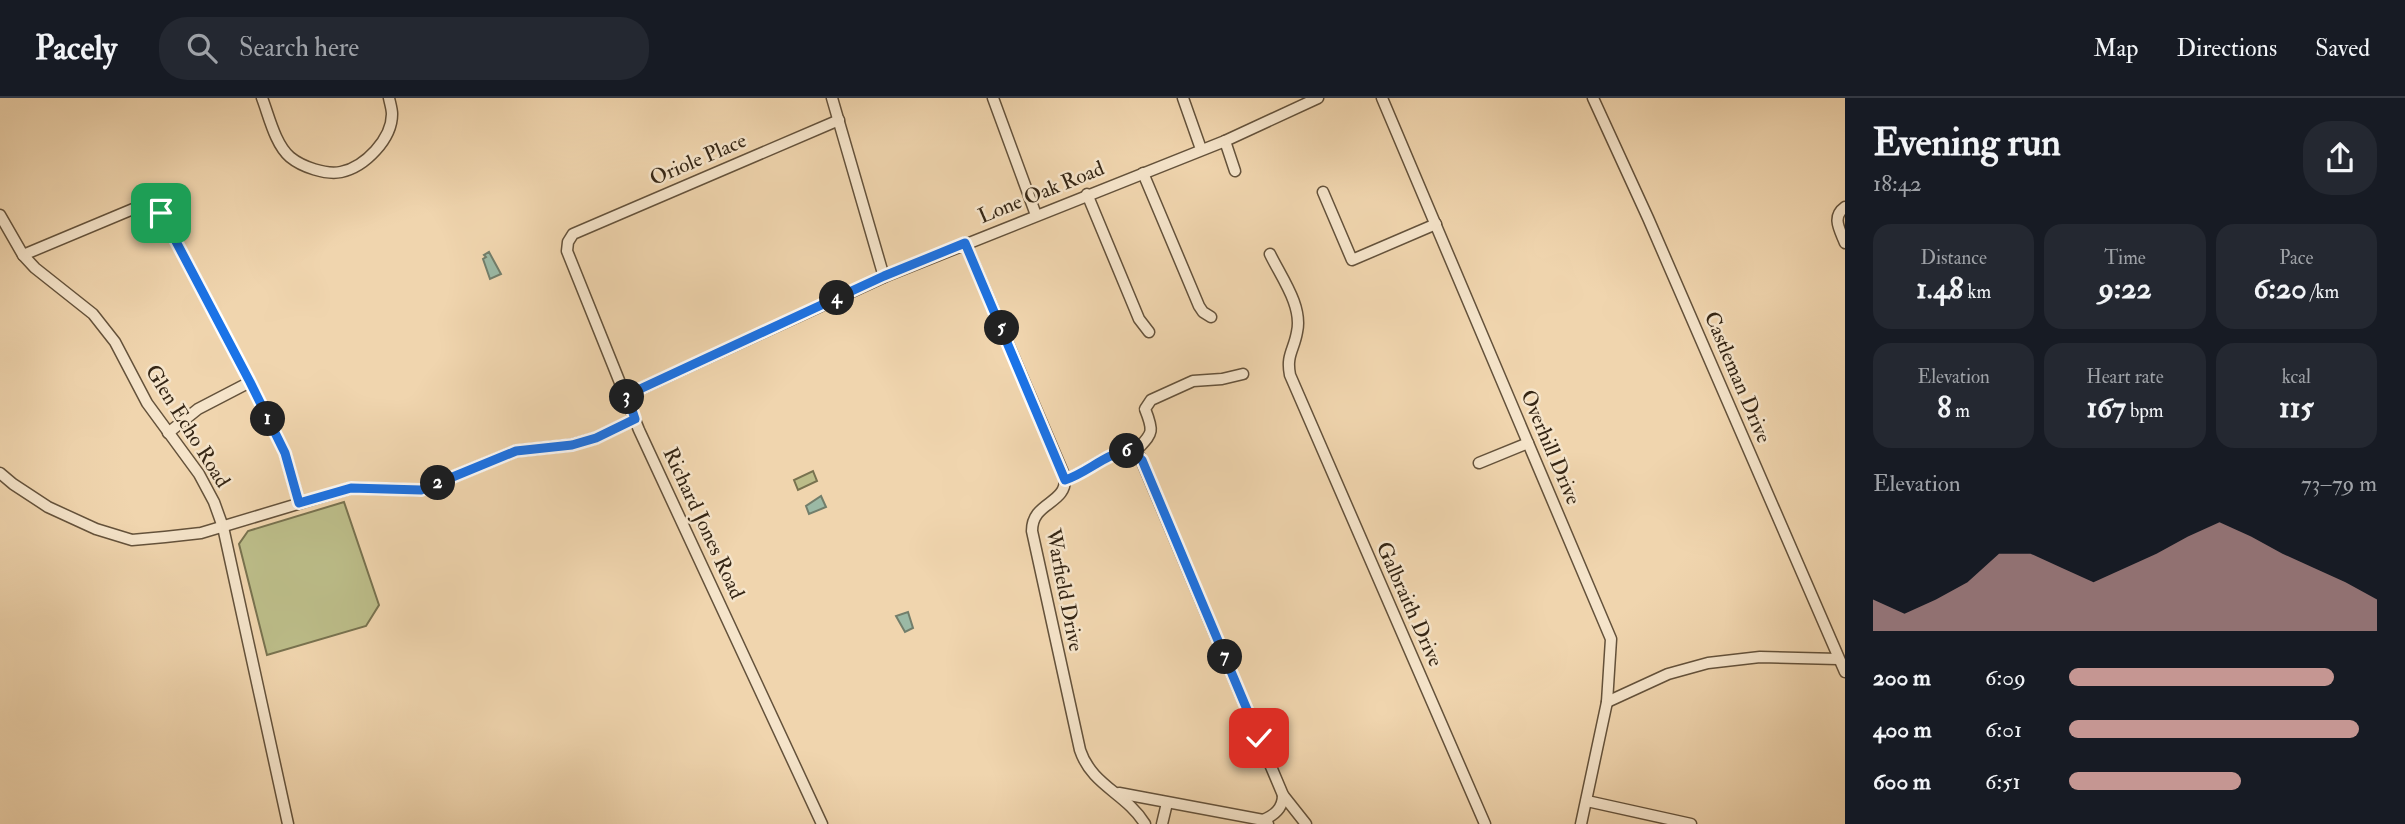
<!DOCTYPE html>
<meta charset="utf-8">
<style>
body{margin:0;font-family:"IM FELL Double Pica",serif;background:#242831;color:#f1f3f6;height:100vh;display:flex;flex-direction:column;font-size:26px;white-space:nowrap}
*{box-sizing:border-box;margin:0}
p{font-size:23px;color:#9ea1a6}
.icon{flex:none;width:38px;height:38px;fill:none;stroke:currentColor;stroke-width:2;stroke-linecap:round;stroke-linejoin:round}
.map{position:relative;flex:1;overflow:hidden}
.side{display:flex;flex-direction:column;background:#171b24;width:560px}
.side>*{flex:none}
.pin{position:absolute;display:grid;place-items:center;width:60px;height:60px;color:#fff;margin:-30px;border-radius:14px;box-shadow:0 4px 10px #0006}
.km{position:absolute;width:35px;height:35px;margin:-18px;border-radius:50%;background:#222;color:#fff;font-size:19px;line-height:35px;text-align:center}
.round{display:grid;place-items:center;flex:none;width:74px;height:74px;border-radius:28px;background:#242831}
.overview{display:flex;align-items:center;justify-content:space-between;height:119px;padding:0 28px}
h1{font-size:38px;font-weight:800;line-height:52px}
.figures{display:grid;grid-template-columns:repeat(3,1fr);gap:10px;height:119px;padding:7px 28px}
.figures div{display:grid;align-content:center;border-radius:18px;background:#242831;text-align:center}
.figures b{font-size:30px;font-weight:800}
.figures small{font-size:19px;font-weight:400}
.figures p{font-size:19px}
.chart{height:196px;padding:14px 28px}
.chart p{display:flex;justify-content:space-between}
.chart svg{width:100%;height:126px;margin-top:7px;fill:#c59692;opacity:.7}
ul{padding:0 28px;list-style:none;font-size:23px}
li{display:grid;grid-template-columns:112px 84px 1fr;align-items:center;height:52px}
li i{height:18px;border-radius:9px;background:#c59692}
header{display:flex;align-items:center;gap:42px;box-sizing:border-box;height:98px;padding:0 35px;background:#171b24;border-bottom:2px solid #363941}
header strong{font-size:33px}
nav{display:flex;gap:38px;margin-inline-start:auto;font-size:24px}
.search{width:490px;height:63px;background:#242831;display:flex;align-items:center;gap:18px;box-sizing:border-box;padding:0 24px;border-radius:28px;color:#9ea1a6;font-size:26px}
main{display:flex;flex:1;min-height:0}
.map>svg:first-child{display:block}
.green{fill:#bcbd89;stroke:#78724f;stroke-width:2}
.water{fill:#9bb9a5;stroke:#727e6b;stroke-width:2}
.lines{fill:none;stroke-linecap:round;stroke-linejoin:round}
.minor-casing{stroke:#64523b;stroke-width:13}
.minor{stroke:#f5e4ca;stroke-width:10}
.route-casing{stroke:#fff;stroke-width:14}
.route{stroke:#1a73e8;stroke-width:9}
.labels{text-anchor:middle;stroke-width:5;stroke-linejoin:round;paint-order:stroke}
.street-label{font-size:21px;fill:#352615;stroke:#f5e4ca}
</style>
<header>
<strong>Pacely</strong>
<div class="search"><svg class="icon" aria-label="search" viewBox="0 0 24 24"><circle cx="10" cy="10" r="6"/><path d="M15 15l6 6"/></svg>Search here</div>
<nav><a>Map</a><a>Directions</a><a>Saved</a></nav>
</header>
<main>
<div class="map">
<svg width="1845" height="726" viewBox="0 0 1845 726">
<rect width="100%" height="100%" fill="#f0d5ae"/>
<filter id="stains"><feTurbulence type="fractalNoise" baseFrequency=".00286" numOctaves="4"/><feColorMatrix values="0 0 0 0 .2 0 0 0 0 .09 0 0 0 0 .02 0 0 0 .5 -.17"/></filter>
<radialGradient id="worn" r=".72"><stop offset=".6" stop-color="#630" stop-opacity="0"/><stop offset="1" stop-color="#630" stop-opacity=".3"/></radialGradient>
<g class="green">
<path d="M 813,373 L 817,383 L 798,392 L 794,382 Z"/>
<path d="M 344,404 L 379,507 L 366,528 L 267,557 L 239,446 L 248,433 Z"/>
</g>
<g class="water">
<path d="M 489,154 L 501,176 L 490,181 L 483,161 L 486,159 L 484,157 Z"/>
<path d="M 821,398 L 826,409 L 809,416 L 806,408 Z"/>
<path d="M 908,514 L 913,530 L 905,534 L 896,518 Z"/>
</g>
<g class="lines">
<g class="minor-casing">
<g id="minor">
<path d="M 262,0 C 269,18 275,46 290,59 C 302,69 326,77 341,74 C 365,69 392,41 392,16 C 392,11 390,5 389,0"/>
<path d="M 832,0 L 884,179"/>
<path d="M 993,0 L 1036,117"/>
<path d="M 1183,0 L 1201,51"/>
<path d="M 1382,0 L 1611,541 L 1607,604 L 1581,726"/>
<path d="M 1593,0 L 1648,120 L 1845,574"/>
<path d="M 1225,43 L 1235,73"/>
<path d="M 1143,75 L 1199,208 L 1203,214 L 1211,219"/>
<path d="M 1323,94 L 1352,162 L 1436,126"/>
<path d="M 1087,96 L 1139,221 L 1149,234"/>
<path d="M 1845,109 C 1831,119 1840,132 1845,145"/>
<path d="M 0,117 L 23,157 L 35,170 L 93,216 L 115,244 L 147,305 L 199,376 L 214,404 L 223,429 L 288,726"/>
<path d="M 965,145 L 1065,379 C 1067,407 1032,403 1032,433 L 1080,652 C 1092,688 1126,695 1145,726"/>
<path d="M 1270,156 C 1281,179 1303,208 1297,234 C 1294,252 1286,257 1290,277 L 1485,726"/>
<path d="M 23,157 L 145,106 L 154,107 L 161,115 L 250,284 L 285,355 L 299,405"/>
<path d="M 627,297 L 884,179 L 1225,43 L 1318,0"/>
<path d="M 168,335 L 198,311 L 250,284"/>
<path d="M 1135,354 C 1152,335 1155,336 1145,311 L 1151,302 L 1193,283 L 1222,281 L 1243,276"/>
<path d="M 1479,365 L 1528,345"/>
<path d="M 0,375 L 13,386 L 48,409 L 96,431 L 132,442 L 165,439 L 201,435 L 351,390 L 421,392 L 516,353 L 571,347 L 596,340 L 635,321"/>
<path d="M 1065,382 C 1087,375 1109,352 1132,353 L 1140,359 L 1283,697 L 1306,726"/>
<path d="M 1607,604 L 1668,576 L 1708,565 L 1760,559 L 1838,561"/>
<path d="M 1119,695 L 1263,722 L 1268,726"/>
<path d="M 1587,703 L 1691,726"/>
<path d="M 1263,722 C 1275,717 1283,710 1283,697"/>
<path d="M 822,726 L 639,332 L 567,153 L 568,144 L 573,136 L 839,22"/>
<path d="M 1162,726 L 1167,705"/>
</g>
</g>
<use href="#minor" class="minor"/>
</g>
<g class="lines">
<g class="route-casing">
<path id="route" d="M 161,115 L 250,284 L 285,355 L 299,405 L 351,390 L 421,392 L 516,353 L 572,347 L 596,340 L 635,321 L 627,297 L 884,178 L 965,145 L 1065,382 C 1088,375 1109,352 1132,353 L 1142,362 L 1259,640"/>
</g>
<use href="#route" class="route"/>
</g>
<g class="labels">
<g class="street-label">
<text transform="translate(698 61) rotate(-23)" y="7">Oriole Place</text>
<text transform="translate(1041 94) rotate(-22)" y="7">Lone Oak Road</text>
<text transform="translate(1738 279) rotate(67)" y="7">Castleman Drive</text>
<text transform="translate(188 328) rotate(58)" y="7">Glen Echo Road</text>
<text transform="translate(1551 349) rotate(67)" y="7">Overhill Drive</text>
<text transform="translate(704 425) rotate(65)" y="7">Richard Jones Road</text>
<text transform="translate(1065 492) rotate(79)" y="7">Warfield Drive</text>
<text transform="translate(1410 506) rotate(66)" y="7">Galbraith Drive</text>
</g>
</g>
<rect width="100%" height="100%" filter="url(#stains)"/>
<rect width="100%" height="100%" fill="url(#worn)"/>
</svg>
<div class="pin" style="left:161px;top:115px;background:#1e9e55"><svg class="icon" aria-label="arrive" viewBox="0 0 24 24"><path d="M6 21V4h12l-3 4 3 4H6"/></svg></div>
<div class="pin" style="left:1259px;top:640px;background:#d93025"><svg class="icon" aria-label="check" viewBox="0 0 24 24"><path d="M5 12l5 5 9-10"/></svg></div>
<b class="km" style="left:268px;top:321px">1</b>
<b class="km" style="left:438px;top:385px">2</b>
<b class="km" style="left:627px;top:299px">3</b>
<b class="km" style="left:837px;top:200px">4</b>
<b class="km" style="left:1002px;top:230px">5</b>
<b class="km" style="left:1127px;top:353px">6</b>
<b class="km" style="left:1225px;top:559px">7</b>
</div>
<section class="side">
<div class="overview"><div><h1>Evening run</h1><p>18:42</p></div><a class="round"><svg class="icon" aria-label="share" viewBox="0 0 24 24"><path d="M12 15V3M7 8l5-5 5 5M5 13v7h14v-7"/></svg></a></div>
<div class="figures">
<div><p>Distance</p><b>1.48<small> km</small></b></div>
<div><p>Time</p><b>9:22</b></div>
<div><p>Pace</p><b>6:20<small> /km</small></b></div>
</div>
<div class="figures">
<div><p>Elevation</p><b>8<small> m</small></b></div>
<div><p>Heart rate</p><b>167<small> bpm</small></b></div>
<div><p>kcal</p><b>115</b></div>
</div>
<div class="chart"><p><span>Elevation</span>73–79 m</p>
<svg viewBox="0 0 160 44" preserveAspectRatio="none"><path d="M0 44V33L10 38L20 33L30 27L40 17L50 17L60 22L70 27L80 22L90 17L100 11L110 6L120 11L130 17L140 22L150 27L160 33V44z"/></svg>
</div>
<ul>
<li><b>200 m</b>6:09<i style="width:86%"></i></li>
<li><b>400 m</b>6:01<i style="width:94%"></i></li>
<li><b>600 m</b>6:51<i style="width:56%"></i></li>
</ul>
</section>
</main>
